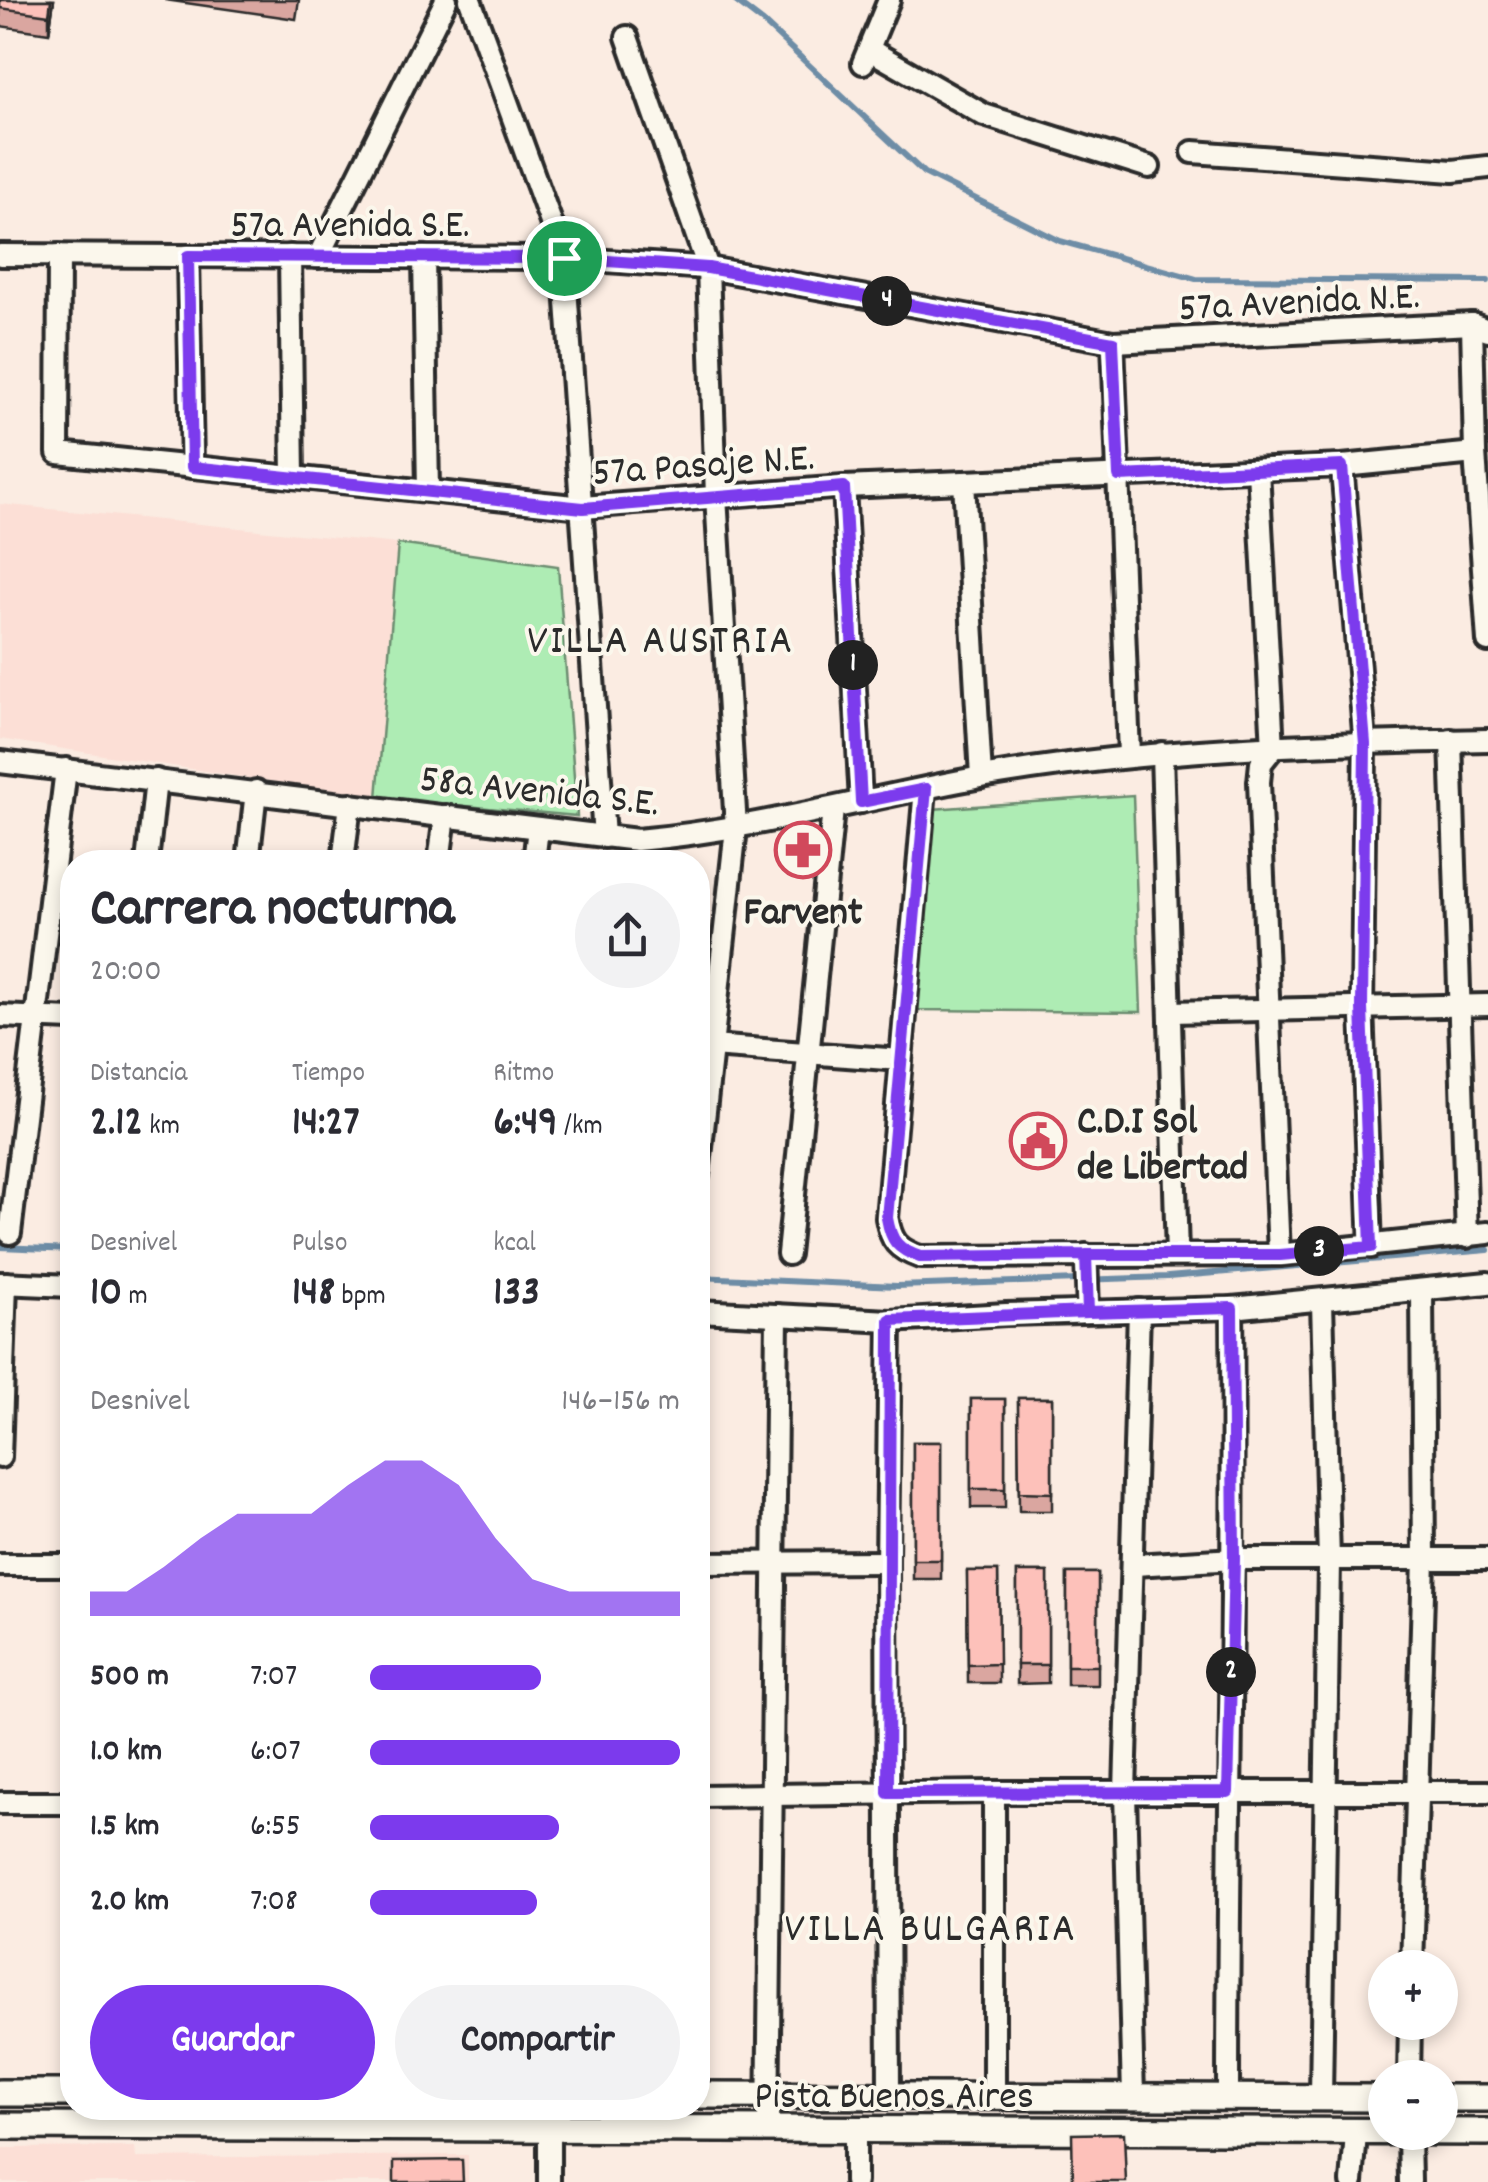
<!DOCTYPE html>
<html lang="es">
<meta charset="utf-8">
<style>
body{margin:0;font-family:Dekko,sans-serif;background:#f2f2f3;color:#2b2b33;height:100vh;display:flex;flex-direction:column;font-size:38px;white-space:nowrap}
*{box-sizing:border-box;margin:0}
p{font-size:32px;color:#7c7c81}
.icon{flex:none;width:55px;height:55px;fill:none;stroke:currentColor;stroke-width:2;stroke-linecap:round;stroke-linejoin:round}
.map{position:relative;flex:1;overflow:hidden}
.drawer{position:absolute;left:60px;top:850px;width:650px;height:1270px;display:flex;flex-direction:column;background:#fff;border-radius:40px;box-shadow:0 5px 15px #0003}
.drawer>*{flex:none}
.buttons{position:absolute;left:1368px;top:1950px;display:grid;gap:20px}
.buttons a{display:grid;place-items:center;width:90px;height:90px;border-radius:50%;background:#fff;box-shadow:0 5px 15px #0003;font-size:50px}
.pin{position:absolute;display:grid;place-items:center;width:85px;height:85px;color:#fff;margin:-42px;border:5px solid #fff;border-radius:50%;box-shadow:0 2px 10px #0007}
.km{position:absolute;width:50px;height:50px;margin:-25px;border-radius:50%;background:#222;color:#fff;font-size:28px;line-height:50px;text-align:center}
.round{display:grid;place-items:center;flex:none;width:105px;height:105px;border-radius:52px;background:#f2f2f3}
.overview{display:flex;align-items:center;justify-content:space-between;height:170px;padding:0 30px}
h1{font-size:55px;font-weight:700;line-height:75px}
.figures{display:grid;grid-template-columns:repeat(3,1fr);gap:15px;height:170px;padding:10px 30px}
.figures div{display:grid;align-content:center}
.figures b{font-size:42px;font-weight:700}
.figures small{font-size:28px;font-weight:400}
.figures p{font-size:28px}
.chart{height:280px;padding:20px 30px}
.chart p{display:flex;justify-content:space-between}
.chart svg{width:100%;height:180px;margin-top:10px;fill:#7c3aed;opacity:.7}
.action{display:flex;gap:20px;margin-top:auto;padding:20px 30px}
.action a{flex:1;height:115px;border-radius:60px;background:#7c3aed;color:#fff;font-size:40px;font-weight:700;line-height:115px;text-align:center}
.action a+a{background:#f2f2f3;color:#2b2b33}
ul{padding:0 30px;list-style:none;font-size:32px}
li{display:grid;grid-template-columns:160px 120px 1fr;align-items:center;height:75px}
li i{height:25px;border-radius:12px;background:#7c3aed}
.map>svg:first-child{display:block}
.built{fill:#fcdfd6}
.green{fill:#aeecb4;stroke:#6c8c70;stroke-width:2.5}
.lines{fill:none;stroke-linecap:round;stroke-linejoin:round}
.stream{stroke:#6e8da6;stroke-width:6}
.minor-casing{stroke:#2b2b2b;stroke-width:28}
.major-casing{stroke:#2b2b2b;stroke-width:32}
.minor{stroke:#fbf7ec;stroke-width:20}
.major{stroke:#fbf7ec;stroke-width:25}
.wall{fill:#daa6a0;stroke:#2b2b2b;stroke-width:2.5}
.shaded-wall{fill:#b18782;stroke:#2b2b2b;stroke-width:2.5}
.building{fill:#fdc1ba;stroke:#2b2b2b;stroke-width:2.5}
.route-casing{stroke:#fff;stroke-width:20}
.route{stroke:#7c3aed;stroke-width:12}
.labels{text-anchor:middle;stroke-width:8;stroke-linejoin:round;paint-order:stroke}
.street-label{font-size:40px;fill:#2b2b2b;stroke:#fbf7ec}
.poi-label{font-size:40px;font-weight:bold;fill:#2b2b2b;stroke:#fbf7ec}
.neighbourhood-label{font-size:42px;letter-spacing:2.5px;fill:#2b2b2b;stroke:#fbf7ec}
</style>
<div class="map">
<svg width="1488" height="2182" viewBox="0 0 1488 2182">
<rect width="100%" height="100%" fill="#fbece2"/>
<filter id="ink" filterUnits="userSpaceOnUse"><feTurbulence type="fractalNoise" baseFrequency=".01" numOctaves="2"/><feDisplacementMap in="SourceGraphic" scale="20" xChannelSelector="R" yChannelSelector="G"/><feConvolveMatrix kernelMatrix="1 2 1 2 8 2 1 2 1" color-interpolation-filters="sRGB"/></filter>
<g filter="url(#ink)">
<g class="built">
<path d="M 0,504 L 398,544 L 377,798 L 0,739 Z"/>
<path d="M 135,2147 L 136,2158 L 468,2155 L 468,2182 L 0,2182 L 0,2148 Z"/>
</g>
<g class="green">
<path d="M 398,544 L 558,566 L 577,816 L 377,798 Z"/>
<path d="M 1133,795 L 1141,1012 L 917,1010 L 932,809 Z"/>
</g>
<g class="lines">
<g class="stream">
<path d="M 734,0 L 763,22 L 924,173 L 1060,241 L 1196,279 L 1488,281"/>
<path d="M 0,1247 L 72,1250"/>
<path d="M 698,1277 L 897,1286 L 1168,1277 L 1488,1250"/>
</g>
<g class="minor-casing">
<g id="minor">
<path d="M 470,0 L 564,258 L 604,837"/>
<path d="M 627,37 L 708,268 L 716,496 L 736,828 L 698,1175"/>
<path d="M 870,50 L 984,115 L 1149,167"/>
<path d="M 863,63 L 889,0"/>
<path d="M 1193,152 L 1453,171 L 1488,167"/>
<path d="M 0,255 L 564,258 L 708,268 L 1113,342 L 1472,324 L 1488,330"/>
<path d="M 59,255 L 58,453 L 583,507 L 844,487 L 1342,466 L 1475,453"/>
<path d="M 188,256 L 192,467"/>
<path d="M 290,256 L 293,477"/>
<path d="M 318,257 L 446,0"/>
<path d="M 424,257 L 428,491"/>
<path d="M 1472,324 L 1475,453 L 1488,641"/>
<path d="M 1113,342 L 1129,755"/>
<path d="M 1342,466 L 1365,744 L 1362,1008 L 1371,1247"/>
<path d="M 1258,470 L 1273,748 L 1261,763 L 1259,782 L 1279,1255"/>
<path d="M 964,482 L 981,777"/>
<path d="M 844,487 L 861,802"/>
<path d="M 1451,740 L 1467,1237"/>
<path d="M 1162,753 L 1177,1255"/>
<path d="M 0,762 L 637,840 C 753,830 866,798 981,777 C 1148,748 1318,743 1488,740"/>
<path d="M 925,789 L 887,1218 C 891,1241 897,1249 920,1257 L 1279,1255 L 1488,1233"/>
<path d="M 147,862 L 156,780"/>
<path d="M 248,862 L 256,791"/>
<path d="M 343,862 L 350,804"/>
<path d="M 439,862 L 445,816"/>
<path d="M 534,862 L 538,828"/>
<path d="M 1171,1012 L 1488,1005"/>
<path d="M 0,1016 L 72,1019"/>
<path d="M 698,1045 L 901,1060"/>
<path d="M 10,1233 L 66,769"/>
<path d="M 788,1254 L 833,809"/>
<path d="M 1086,1255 L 1088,1311"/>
<path d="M 0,1283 L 72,1286"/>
<path d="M 698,1311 L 890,1321 L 1006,1314 L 1232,1308 L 1488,1283"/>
<path d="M 0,1457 L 6,1283"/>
<path d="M 698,1563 L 887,1562"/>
<path d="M 0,1565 L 72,1565"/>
<path d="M 1134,1565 L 1235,1559 L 1488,1559"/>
<path d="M 994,1792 L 994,2096"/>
<path d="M 698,1796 L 994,1792 L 1488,1792"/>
<path d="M 0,1803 L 72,1803"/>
<path d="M 1412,1968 L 1424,1559 L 1422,1292"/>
<path d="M 1409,2078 L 1410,2022"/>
<path d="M 889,2096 L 887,1562 L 890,1321"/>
<path d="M 1133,2097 L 1125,1792 L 1139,1310"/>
<path d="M 1228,2097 C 1228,1834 1235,1571 1232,1308"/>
<path d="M 1321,2098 L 1329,1561 L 1322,1302"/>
<path d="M 549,2128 L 549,2182"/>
<path d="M 768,2130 L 777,1315"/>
<path d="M 1409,2133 L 1410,2182"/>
<path d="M 855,2182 L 855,2130"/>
<path d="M 1352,2182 L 1356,2134"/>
</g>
</g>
<g class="major-casing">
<g id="major">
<path d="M 0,2093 L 72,2093"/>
<path d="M 698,2095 L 1385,2098"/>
<path d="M 1440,2098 L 1488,2098"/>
<path d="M 0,2126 L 1488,2132"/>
</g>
</g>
<use href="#minor" class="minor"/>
<use href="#major" class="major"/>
</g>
<g class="wall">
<path d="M 0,0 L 54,0 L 49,33 L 0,26 Z"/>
<path d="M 165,0 L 299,0 L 296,19 Z"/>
<path d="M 1018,1398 L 1052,1398 L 1052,1511 L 1019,1511 Z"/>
<rect x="971" y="1399" width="34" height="109"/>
<rect x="913" y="1442" width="28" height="137"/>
<path d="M 967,1571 L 998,1571 L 999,1683 L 968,1683 Z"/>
<path d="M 1017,1572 L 1048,1572 L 1048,1683 L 1017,1684 Z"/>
<rect x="1067" y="1573" width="31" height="112"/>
</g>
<path class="shaded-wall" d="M 51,0 L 54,0 L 49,33 L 49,15 Z"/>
<g class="building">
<path d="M 0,0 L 51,0 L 49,15 L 0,8 Z"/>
<path d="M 1018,1398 L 1052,1398 L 1052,1493 L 1019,1492 Z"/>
<rect x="971" y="1399" width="34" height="90"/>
<rect x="913" y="1442" width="28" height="118"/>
<path d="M 967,1571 L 998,1571 L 999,1664 L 968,1665 Z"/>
<rect x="1017" y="1572" width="31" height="93"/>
<rect x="1067" y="1573" width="31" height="93"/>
<path d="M 1124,2133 L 1126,2182 L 1073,2182 L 1072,2134 Z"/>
<path d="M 462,2160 L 463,2182 L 394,2182 L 394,2161 Z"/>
</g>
</g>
<g class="lines" filter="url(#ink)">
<g class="route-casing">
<path id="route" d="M 564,258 L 188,256 L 192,467 L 583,508 L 844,487 L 861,802 L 926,789 L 887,1218 C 891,1241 897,1249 920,1257 L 1086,1255 L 1088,1312 L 1232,1308 L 1234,1559 L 1228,1792 L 888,1793 L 890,1320 L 1088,1312 L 1086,1255 L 1280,1255 L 1371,1247 L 1362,1008 L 1365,744 L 1342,466 L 1119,476 L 1113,342 L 708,268 L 564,258"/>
</g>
<use href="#route" class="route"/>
</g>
<defs>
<g id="pharmacy-ring" transform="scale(2.875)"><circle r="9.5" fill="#fbf7ec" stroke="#d1495b" stroke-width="1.5"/><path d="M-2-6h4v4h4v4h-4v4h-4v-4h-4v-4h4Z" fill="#d1495b"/></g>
<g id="civic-ring" transform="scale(2.875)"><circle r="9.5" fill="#fbf7ec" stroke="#d1495b" stroke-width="1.5"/><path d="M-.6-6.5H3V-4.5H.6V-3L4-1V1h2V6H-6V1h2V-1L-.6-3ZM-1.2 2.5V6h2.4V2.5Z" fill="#d1495b"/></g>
</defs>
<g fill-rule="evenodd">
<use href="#pharmacy-ring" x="803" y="850"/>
<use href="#civic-ring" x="1038" y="1141"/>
</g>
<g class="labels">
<g class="street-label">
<text x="350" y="236">57a Avenida S.E.</text>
<text transform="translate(1299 299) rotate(-3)" y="14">57a Avenida N.E.</text>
<text transform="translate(703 462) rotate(-4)" y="14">57a Pasaje N.E.</text>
<text transform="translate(540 788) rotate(6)" y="14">58a Avenida S.E.</text>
<text x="894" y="2107">Pista Buenos Aires</text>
</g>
<g class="poi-label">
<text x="803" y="923">Farvent</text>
<text x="1077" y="1132" text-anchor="start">C.D.I Sol<tspan x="1077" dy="46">de Libertad</tspan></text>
</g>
<g class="neighbourhood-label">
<text x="661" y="652">VILLA AUSTRIA</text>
<text x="931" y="1940">VILLA BULGARIA</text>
</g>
</g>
</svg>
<div class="buttons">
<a>+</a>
<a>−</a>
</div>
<div class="pin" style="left:564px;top:258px;background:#1e9e55"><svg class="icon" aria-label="arrive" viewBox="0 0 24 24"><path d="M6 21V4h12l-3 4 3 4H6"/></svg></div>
<b class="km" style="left:853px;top:665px">1</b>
<b class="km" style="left:1231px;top:1672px">2</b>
<b class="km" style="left:1319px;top:1251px">3</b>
<b class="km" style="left:887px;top:301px">4</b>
<section class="drawer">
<div class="overview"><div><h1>Carrera nocturna</h1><p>20:00</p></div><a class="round"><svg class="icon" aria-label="share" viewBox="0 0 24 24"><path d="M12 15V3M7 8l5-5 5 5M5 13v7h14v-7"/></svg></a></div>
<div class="figures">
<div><p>Distancia</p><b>2.12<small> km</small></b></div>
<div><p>Tiempo</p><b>14:27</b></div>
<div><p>Ritmo</p><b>6:49<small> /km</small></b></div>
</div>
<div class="figures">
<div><p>Desnivel</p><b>10<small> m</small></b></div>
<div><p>Pulso</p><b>148<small> bpm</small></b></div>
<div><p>kcal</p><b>133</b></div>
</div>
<div class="chart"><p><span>Desnivel</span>146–156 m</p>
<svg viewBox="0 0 160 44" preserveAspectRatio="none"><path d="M0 44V38L10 38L20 32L30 25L40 19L50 19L60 19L70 12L80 6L90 6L100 12L110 25L120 35L130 38L140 38L150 38L160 38V44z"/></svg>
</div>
<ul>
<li><b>500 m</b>7:07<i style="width:55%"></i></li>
<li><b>1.0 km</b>6:07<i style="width:100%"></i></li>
<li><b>1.5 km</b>6:55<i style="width:61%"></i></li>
<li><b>2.0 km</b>7:08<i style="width:54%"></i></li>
</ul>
<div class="action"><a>Guardar</a><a>Compartir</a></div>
</section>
</div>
